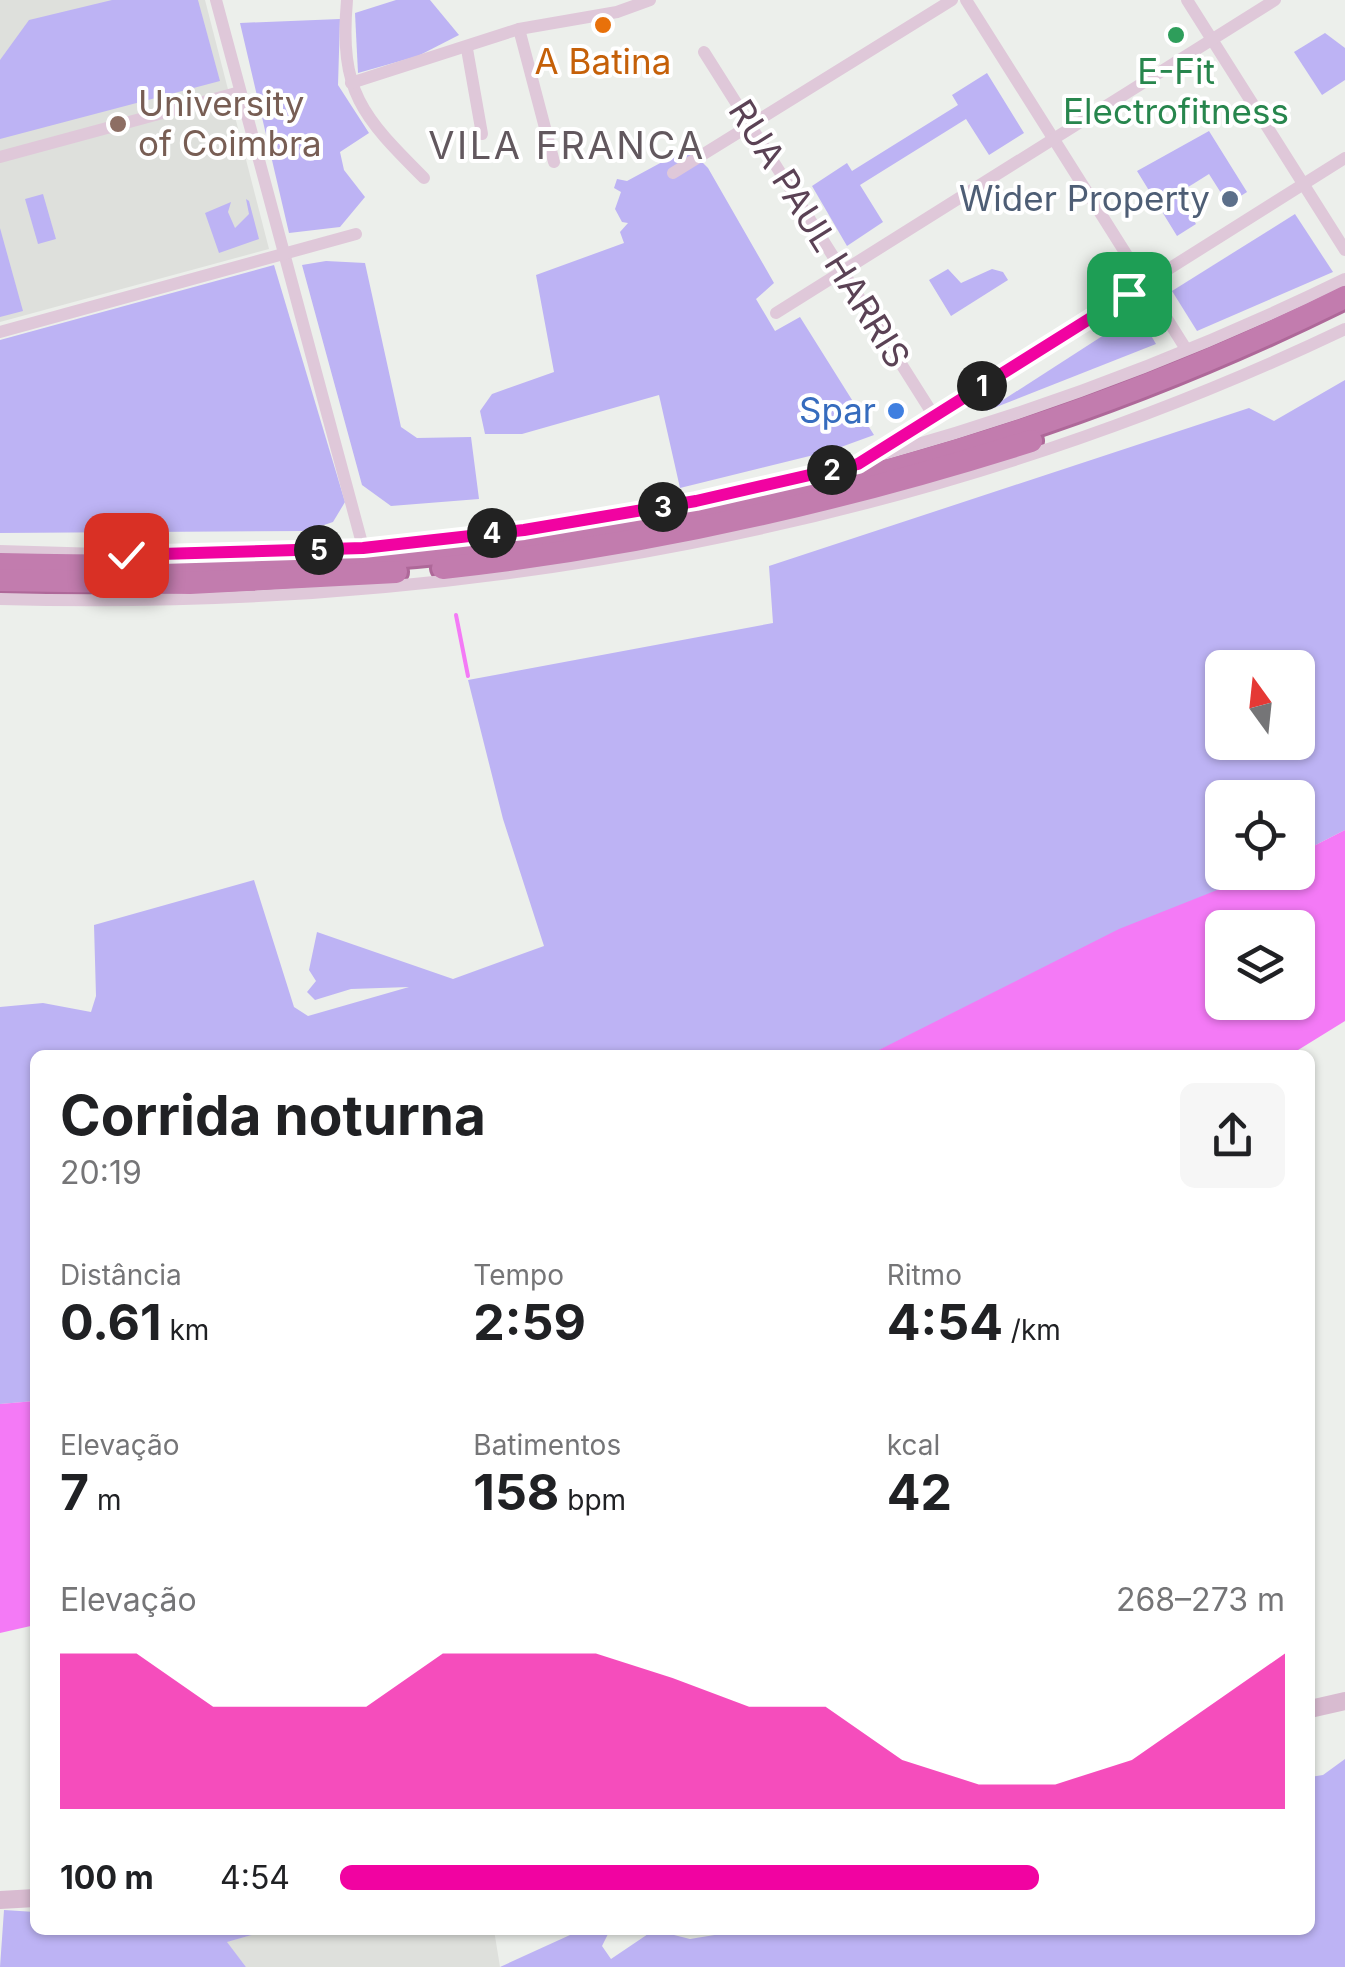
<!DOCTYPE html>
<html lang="pt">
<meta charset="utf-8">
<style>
body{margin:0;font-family:Inter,sans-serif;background:#f6f6f6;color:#202124;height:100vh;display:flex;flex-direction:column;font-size:38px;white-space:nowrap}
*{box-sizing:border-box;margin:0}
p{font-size:32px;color:#757577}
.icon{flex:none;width:55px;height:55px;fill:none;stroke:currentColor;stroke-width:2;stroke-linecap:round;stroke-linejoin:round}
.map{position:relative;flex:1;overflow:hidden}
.drawer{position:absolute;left:30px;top:1050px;width:1285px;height:885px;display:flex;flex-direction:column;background:#fff;border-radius:15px;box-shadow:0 2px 8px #0004}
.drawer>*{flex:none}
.needle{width:65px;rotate:345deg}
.tools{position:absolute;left:1205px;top:650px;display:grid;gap:20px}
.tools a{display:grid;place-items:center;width:110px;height:110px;border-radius:15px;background:#fff;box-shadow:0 2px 8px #0004;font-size:50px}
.pin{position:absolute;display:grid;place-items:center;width:85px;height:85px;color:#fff;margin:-42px;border-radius:20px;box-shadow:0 5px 15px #0006}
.km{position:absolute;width:50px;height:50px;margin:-25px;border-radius:50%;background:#222;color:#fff;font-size:28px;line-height:50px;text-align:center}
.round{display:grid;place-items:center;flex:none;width:105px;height:105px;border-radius:15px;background:#f6f6f6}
.summary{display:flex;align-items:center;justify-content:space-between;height:170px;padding:0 30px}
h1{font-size:55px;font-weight:700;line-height:75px}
.figures{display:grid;grid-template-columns:repeat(3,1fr);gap:15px;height:170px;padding:10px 30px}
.figures div{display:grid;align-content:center}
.figures b{font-size:50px;font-weight:700}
.figures small{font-size:28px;font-weight:400}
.figures p{font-size:28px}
.chart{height:280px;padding:20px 30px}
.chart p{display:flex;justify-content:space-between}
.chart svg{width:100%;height:180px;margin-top:10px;fill:#f103a1;opacity:.7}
ul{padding:0 30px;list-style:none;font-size:32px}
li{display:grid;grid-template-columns:160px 120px 1fr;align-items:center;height:75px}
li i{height:25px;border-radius:12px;background:#f103a1}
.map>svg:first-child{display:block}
.education{fill:#dee0dc}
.green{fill:#bdb3f4;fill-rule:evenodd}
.water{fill:#f47af6;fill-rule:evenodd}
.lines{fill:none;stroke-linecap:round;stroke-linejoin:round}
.stream{stroke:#f47af6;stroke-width:4}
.highway-casing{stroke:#ae6899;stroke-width:28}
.street{stroke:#dfc8d9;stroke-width:12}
.secondary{stroke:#d8bbd0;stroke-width:18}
.highway{stroke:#c27cae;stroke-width:22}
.route-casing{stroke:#fff;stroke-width:20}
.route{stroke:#f103a1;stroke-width:12}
.food-dot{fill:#e8710a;stroke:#fff;stroke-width:4}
.leisure-dot{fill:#2e9e5b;stroke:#fff;stroke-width:4}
.education-dot{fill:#8d6e63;stroke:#fff;stroke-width:4}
.service-dot{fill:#5c6f8a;stroke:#fff;stroke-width:4}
.shop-dot{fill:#3f7fe0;stroke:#fff;stroke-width:4}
.labels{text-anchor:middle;stroke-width:8;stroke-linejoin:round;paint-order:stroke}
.food-label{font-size:35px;fill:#c56008;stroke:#fff}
.leisure-label{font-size:35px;fill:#27864d;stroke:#fff}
.education-label{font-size:35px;fill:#785e54;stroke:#fff;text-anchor:start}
.service-label{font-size:35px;fill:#4e5e75;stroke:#fff;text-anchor:end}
.street-label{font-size:35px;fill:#5b4255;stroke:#fff}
.shop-label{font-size:35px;fill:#366cbe;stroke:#fff;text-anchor:end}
.neighbourhood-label{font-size:38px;letter-spacing:2.5px;fill:#62585e;stroke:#fff}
</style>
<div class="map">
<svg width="1345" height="1967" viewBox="0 0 1345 1967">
<rect width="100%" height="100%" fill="#ecefeb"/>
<g class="education">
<path d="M 0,0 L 205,0 L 269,249 L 0,322 Z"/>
<path d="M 269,1930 L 494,1930 L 500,1967 L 246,1967 L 226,1942 Z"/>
</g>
<g class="green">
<path d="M 112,0 L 198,0 L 220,81 L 0,139 L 0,60 L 29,20 Z"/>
<path d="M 396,0 L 430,0 L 459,35 L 418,56 L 358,73 L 355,13 Z"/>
<path d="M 340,19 L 338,85 L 369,133 L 340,152 L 344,170 L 365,197 L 340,227 L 289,233 L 240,23 Z"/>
<path d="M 1325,33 L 1345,48 L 1345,80 L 1322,95 L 1294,52 Z"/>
<path d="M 987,73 L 1024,133 L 989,155 L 966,119 L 860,185 L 883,222 L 847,246 L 812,186 L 847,163 L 852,171 L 958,105 L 952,95 Z"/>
<path d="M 1209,131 L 1247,192 L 1228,204 L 1209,174 L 1177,194 L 1196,224 L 1177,236 L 1137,171 Z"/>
<path d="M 688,148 L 708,168 L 774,283 L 756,299 L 775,331 L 800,317 L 874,435 L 830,451 L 680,488 L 659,395 L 522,434 L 485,434 L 480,411 L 492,394 L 554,372 L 536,275 L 624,243 L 620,232 L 628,223 L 622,222 L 615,209 L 621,192 L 614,188 L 617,179 L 627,181 Z"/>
<path d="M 43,194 L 56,239 L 38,244 L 25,199 Z"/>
<path d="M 246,199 L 249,201 L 259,239 L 219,253 L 205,213 L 231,202 L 228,212 L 235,228 L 249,214 Z"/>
<path d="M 1295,214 L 1333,272 L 1197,331 L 1172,291 Z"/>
<path d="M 0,228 L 23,311 L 0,317 Z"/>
<path d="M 326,261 L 365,263 L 401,427 L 417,438 L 471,437 L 479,499 L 391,506 L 362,485 L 302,265 Z"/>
<path d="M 274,265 L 345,502 L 333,522 L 306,531 L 0,533 L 0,340 Z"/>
<path d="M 948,269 L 961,283 L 992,269 L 1003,272 L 1008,280 L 951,316 L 929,280 Z"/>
<path d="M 1138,313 L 1156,344 L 986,411 Z"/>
<path d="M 1345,380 L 1345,830 L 1298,854 L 1298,798 L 1222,798 L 1222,872 L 1260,873 L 869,1055 L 35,1055 L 35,1401 L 0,1404 L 0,1007 L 43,1003 L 91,1012 L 96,996 L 94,925 L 254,880 L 294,1007 L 308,1016 L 409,987 L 351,989 L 315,1000 L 307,992 L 316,981 L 309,970 L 317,932 L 453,979 L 544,946 L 503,819 L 468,680 L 773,623 L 769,566 L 1249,408 L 1274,421 ZM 1222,668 L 1298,668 L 1298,742 L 1222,742 Z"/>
<path d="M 1345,1759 L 1345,1967 L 500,1967 L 581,1930 L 610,1930 L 602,1946 L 611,1959 L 654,1930 L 690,1939 L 745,1930 L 1310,1930 L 1310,1777 L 1323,1775 Z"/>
<path d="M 4,1910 L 35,1912 L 35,1930 L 269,1930 L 227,1942 L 246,1967 L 0,1967 Z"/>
</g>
<g class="water">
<path d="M 1345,830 L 1345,1021 L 1290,1055 L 869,1055 L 1119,929 L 1260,873 L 1298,872 L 1298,854 ZM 1222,928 L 1298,928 L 1298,1002 L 1222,1002 Z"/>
<path d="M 35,1401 L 35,1625 L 0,1633 L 0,1404 Z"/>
</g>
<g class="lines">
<path class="stream" d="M 456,615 L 468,676"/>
<g class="highway-casing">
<g id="highway">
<path d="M 0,564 C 139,567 277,567 416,555 C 734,528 1059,439 1345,297"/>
<path d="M 443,568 C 644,546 839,502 1031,441"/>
<path d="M 0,580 L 190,583 L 396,572"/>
</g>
</g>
<g class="street">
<path d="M 216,0 L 363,547"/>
<path d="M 347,0 C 339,92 362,116 424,178"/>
<path d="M 966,0 L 1186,349"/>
<path d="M 1187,0 L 1345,250"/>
<path d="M 519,29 L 554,162"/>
<path d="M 467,49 L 482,134"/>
<path d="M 704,52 L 934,416"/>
<path d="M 351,83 L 519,29 L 617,12 L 650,0"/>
<path d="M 0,157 L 240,92"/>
<path d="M 673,173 L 952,0"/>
<path d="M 776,313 L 1275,0"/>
<path d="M 0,332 L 356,234"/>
<path d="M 873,455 L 1345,158"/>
<path d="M 0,551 L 100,554"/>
<path d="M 295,552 C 661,529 1015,440 1345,279"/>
<path d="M 0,599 C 460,612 928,528 1345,329"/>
</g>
<g class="secondary">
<path d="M 1310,1709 L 1345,1701"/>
<path d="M 0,1900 L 35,1898"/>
</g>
<use href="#highway" class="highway"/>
</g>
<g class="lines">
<g class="route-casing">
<path id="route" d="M 126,555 L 363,548 L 524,530 L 696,501 L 858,464 L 1129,294"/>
</g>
<use href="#route" class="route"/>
</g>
<circle class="food-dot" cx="603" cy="25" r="10"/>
<circle class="leisure-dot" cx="1176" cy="35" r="10"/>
<circle class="education-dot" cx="118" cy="124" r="10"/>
<circle class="service-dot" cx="1230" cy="199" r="10"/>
<circle class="shop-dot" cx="896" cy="411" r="10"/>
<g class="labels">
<g class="food-label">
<text x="603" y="74">A Batina</text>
</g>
<g class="leisure-label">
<text x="1176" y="84">E-Fit<tspan x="1176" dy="40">Electrofitness</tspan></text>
</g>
<g class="education-label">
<text x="138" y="116">University<tspan x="138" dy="40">of Coimbra</tspan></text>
</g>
<g class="service-label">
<text x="1210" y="211">Wider Property</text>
</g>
<g class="street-label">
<text transform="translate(819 234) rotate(58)" y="12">RUA PAUL HARRIS</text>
</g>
<g class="shop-label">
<text x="876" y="423">Spar</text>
</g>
<g class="neighbourhood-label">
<text x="567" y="159">VILA FRANCA</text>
</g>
</g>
</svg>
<div class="tools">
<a><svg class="needle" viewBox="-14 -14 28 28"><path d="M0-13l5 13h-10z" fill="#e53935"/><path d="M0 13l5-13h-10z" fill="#757577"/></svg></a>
<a><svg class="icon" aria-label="locate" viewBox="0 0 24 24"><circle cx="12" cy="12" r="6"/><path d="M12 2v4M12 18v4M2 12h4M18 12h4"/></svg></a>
<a><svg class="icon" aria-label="layers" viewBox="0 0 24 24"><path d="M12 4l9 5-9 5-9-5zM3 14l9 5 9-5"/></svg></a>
</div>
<div class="pin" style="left:1129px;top:294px;background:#1e9e55"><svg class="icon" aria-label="arrive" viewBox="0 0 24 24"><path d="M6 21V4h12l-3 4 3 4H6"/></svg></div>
<div class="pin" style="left:126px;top:555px;background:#d93025"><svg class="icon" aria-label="check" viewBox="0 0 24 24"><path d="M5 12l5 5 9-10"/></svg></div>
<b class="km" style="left:982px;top:386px">1</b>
<b class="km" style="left:832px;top:470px">2</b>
<b class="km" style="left:663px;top:507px">3</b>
<b class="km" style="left:492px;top:533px">4</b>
<b class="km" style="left:319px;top:550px">5</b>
<section class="drawer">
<div class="summary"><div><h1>Corrida noturna</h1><p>20:19</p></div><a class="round"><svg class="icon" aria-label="share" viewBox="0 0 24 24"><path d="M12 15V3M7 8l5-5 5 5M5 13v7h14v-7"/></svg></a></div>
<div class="figures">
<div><p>Distância</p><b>0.61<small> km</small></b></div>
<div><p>Tempo</p><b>2:59</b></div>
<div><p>Ritmo</p><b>4:54<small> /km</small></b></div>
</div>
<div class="figures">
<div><p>Elevação</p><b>7<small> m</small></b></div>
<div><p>Batimentos</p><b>158<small> bpm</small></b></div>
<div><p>kcal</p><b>42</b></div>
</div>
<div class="chart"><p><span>Elevação</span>268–273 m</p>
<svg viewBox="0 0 160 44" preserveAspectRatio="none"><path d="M0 44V6L10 6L20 19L30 19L40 19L50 6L60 6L70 6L80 12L90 19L100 19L110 32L120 38L130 38L140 32L150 19L160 6V44z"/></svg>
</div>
<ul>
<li><b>100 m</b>4:54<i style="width:74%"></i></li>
</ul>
</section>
</div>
